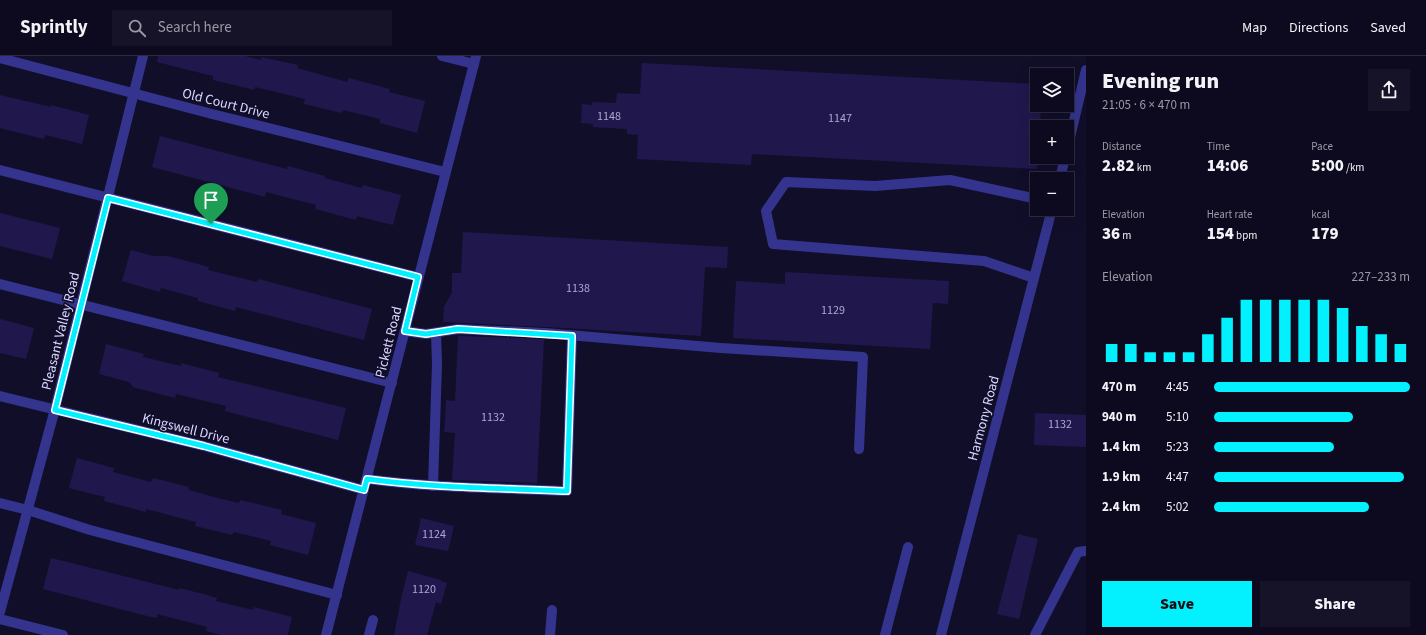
<!DOCTYPE html>
<meta charset="utf-8">
<style>
body{margin:0;font-family:"Source Sans 3",sans-serif;background:#161329;color:#f1f3f6;height:100vh;display:flex;flex-direction:column;font-size:15px;white-space:nowrap}
*{box-sizing:border-box;margin:0}
p{font-size:13px;color:#9a9aa5}
.icon{flex:none;width:22px;height:22px;fill:none;stroke:currentColor;stroke-width:2;stroke-linecap:round;stroke-linejoin:round}
.map{position:relative;flex:1;overflow:hidden}
.drawer{display:flex;flex-direction:column;background:#0d0a20;width:340px}
.drawer>*{flex:none}
.tools{position:absolute;left:1030px;top:12px;display:grid;gap:8px}
.tools a{display:grid;place-items:center;width:44px;height:44px;border-radius:0px;background:#0d0a20;box-shadow:0 4px 16px #0002,0 0 0 1px #2d2b3e;font-size:20px}
.pin{position:absolute;display:grid;place-items:center;width:34px;height:34px;color:#fff;margin:-41px -17px;border-radius:50% 50% 50% 0;rotate:-45deg;box-shadow:0 0 4px #0007}
.pin .icon{rotate:45deg}
.round{display:grid;place-items:center;flex:none;width:42px;height:42px;border-radius:0px;background:#161329}
.overview{display:flex;align-items:center;justify-content:space-between;height:68px;padding:0 16px}
h1{font-size:22px;font-weight:800;line-height:30px}
.stats{display:grid;grid-template-columns:repeat(3,1fr);gap:6px;height:68px;padding:4px 16px}
.stats div{display:grid;align-content:center}
.stats b{font-size:17px;font-weight:800}
.stats small{font-size:11px;font-weight:400}
.stats p{font-size:11px}
.chart{height:112px;padding:8px 16px}
.chart p{display:flex;justify-content:space-between}
.chart svg{width:100%;height:72px;margin-top:4px;stroke:#03f0ff;stroke-width:6}
.primary-button{display:flex;gap:8px;margin-top:auto;padding:8px 16px}
.primary-button a{flex:1;height:46px;border-radius:0px;background:#03f0ff;color:#111;font-size:16px;font-weight:800;line-height:46px;text-align:center}
.primary-button a+a{background:#161329;color:#f1f3f6}
ul{padding:0 16px;list-style:none;font-size:13px}
li{display:grid;grid-template-columns:64px 48px 1fr;align-items:center;height:30px}
li i{height:10px;border-radius:5px;background:#03f0ff}
header{display:flex;align-items:center;gap:24px;box-sizing:border-box;height:56px;padding:0 20px;background:#0d0a20;border-bottom:1px solid #2d2b3e}
header strong{font-size:19px}
nav{display:flex;gap:22px;margin-inline-start:auto;font-size:14px}
.search{width:280px;height:36px;background:#161329;display:flex;align-items:center;gap:10px;box-sizing:border-box;padding:0 14px;border-radius:0px;color:#9a9aa5;font-size:15px}
main{display:flex;flex:1;min-height:0}
.map>svg:first-child{display:block}
.building{fill:#20184d}
.lines{fill:none;stroke-linecap:round;stroke-linejoin:round}
.minor{stroke:#34348e;stroke-width:10}
.route-casing{stroke:#fff;stroke-width:8}
.route{stroke:#03f0ff;stroke-width:5}
.labels{text-anchor:middle;stroke-width:3.5;stroke-linejoin:round;paint-order:stroke}
.number-label{font-size:12px;fill:#aca7d2}
.street-label{font-size:14px;fill:#dad7ff;stroke:#110e2a}
</style>
<header>
<strong>Sprintly</strong>
<div class="search"><svg class="icon" aria-label="search" viewBox="0 0 24 24"><circle cx="10" cy="10" r="6"/><path d="M15 15l6 6"/></svg>Search here</div>
<nav><a>Map</a><a>Directions</a><a>Saved</a></nav>
</header>
<main>
<div class="map">
<svg width="1086" height="579" viewBox="0 0 1086 579">
<rect width="100%" height="100%" fill="#110e2a"/>
<g class="building">
<path d="M 158,0 L 245,0 L 261,4 L 261,1 L 298,9 L 297,12 L 347,26 L 349,22 L 390,33 L 389,36 L 425,45 L 417,77 L 380,67 L 380,63 L 343,54 L 342,57 L 304,48 L 305,43 L 255,31 L 254,34 L 213,24 L 213,20 L 157,6 Z"/>
<path d="M 642,7 L 1037,28 L 1037,49 L 1041,49 L 1040,71 L 1037,71 L 1037,113 L 752,98 L 751,109 L 637,103 L 638,79 L 627,78 L 627,73 L 593,71 L 593,68 L 581,67 L 582,48 L 592,49 L 592,46 L 616,47 L 617,37 L 640,38 Z"/>
<path d="M 0,39 L 51,51 L 51,49 L 89,59 L 82,88 L 46,79 L 44,83 L 0,72 Z"/>
<path d="M 160,80 L 287,113 L 288,110 L 325,120 L 325,122 L 362,132 L 363,129 L 401,139 L 393,169 L 357,160 L 356,164 L 315,153 L 316,149 L 266,136 L 265,141 L 152,111 Z"/>
<path d="M 0,157 L 60,172 L 52,203 L 0,190 Z"/>
<path d="M 463,176 L 728,191 L 727,212 L 705,211 L 701,280 L 546,271 L 443,266 L 444,251 L 452,236 L 452,217 L 461,217 Z"/>
<path d="M 131,194 L 153,200 L 168,200 L 209,211 L 208,214 L 257,226 L 258,223 L 266,225 L 372,253 L 364,284 L 236,251 L 235,255 L 198,245 L 198,242 L 161,232 L 160,236 L 122,225 Z"/>
<path d="M 785,216 L 949,225 L 948,248 L 933,247 L 930,293 L 733,282 L 736,225 L 785,228 Z"/>
<path d="M 0,263 L 34,272 L 26,303 L 0,297 Z"/>
<path d="M 458,280 L 544,283 L 537,427 L 452,424 L 455,377 L 444,376 L 445,366 L 446,344 L 455,345 Z"/>
<path d="M 106,288 L 144,298 L 143,301 L 181,310 L 181,307 L 219,317 L 218,321 L 346,352 L 338,384 L 225,355 L 226,350 L 176,338 L 175,342 L 136,332 L 133,331 L 129,326 L 99,318 Z"/>
<path d="M 1035,357 L 1086,359 L 1086,391 L 1034,389 Z"/>
<path d="M 77,402 L 114,412 L 113,416 L 151,426 L 153,422 L 189,431 L 189,434 L 210,440 L 239,447 L 240,444 L 282,454 L 281,458 L 316,467 L 308,499 L 270,489 L 271,485 L 234,476 L 232,479 L 195,470 L 196,466 L 146,453 L 146,456 L 104,445 L 105,441 L 69,432 Z"/>
<path d="M 421,462 L 454,470 L 448,495 L 415,489 Z"/>
<path d="M 1018,478 L 1038,483 L 1019,563 L 997,558 Z"/>
<path d="M 51,502 L 179,534 L 179,532 L 207,539 L 217,542 L 216,545 L 253,554 L 254,551 L 292,561 L 288,579 L 221,579 L 206,575 L 207,571 L 157,558 L 157,562 L 147,560 L 43,533 Z"/>
<path d="M 408,515 L 441,524 L 440,525 L 447,527 L 441,548 L 436,546 L 427,579 L 394,579 L 402,538 Z"/>
</g>
<g class="lines">
<g class="minor">
<path d="M 442,0 L 474,8"/>
<path d="M 0,2 L 212,58 L 445,116"/>
<path d="M 1067,94 L 1086,14"/>
<path d="M 0,114 L 418,221"/>
<path d="M 1060,123 L 1065,101"/>
<path d="M 1034,222 L 984,205 L 773,188 L 766,155 L 786,126 L 875,130 L 950,124 L 1037,143"/>
<path d="M 0,228 L 392,327"/>
<path d="M 405,275 L 426,278 L 458,273 L 545,277 L 721,292 L 863,301 L 859,393"/>
<path d="M 0,340 L 204,390 L 364,434"/>
<path d="M 367,423 C 433,432 500,432 567,435 L 572,280"/>
<path d="M 433,430 L 437,308 L 436,277"/>
<path d="M 0,447 L 28,454 L 90,474 L 337,539"/>
<path d="M 0,556 L 55,353 L 143,0"/>
<path d="M 0,563 L 63,579"/>
<path d="M 326,579 L 476,0"/>
<path d="M 369,579 L 373,564"/>
<path d="M 550,579 L 552,554"/>
<path d="M 885,579 L 908,491"/>
<path d="M 941,579 L 1052,153"/>
<path d="M 1035,579 L 1078,496 L 1086,495"/>
</g>
</g>
<g class="lines">
<g class="route-casing">
<path id="route" d="M 108,142 L 418,221 L 405,275 L 426,278 L 458,273 L 474,274 L 572,280 L 567,435 C 500,432 433,432 367,423 L 364,434 L 204,390 L 55,354 Z"/>
</g>
<use href="#route" class="route"/>
</g>
<g class="labels">
<g class="number-label">
<text x="609" y="64">1148</text>
<text x="840" y="66">1147</text>
<text x="578" y="236">1138</text>
<text x="833" y="258">1129</text>
<text x="493" y="365">1132</text>
<text x="1060" y="372">1132</text>
<text x="434" y="482">1124</text>
<text x="424" y="537">1120</text>
</g>
<g class="street-label">
<text transform="translate(226 47) rotate(14)" y="5">Old Court Drive</text>
<text transform="translate(60 275) rotate(-76)" y="5">Pleasant Valley Road</text>
<text transform="translate(388 286) rotate(-76)" y="5">Pickett Road</text>
<text transform="translate(983 362) rotate(-75)" y="5">Harmony Road</text>
<text transform="translate(186 372) rotate(14)" y="5">Kingswell Drive</text>
</g>
</g>
</svg>
<div class="tools">
<a><svg class="icon" aria-label="layers" viewBox="0 0 24 24"><path d="M12 4l9 5-9 5-9-5zM3 14l9 5 9-5"/></svg></a>
<a>+</a>
<a>−</a>
</div>
<div class="pin" style="left:211px;top:168px;background:#1e9e55"><svg class="icon" aria-label="arrive" viewBox="0 0 24 24"><path d="M6 21V4h12l-3 4 3 4H6"/></svg></div>
</div>
<section class="drawer">
<div class="overview"><div><h1>Evening run</h1><p>21:05 · 6 × 470 m</p></div><a class="round"><svg class="icon" aria-label="share" viewBox="0 0 24 24"><path d="M12 15V3M7 8l5-5 5 5M5 13v7h14v-7"/></svg></a></div>
<div class="stats">
<div><p>Distance</p><b>2.82<small> km</small></b></div>
<div><p>Time</p><b>14:06</b></div>
<div><p>Pace</p><b>5:00<small> /km</small></b></div>
</div>
<div class="stats">
<div><p>Elevation</p><b>36<small> m</small></b></div>
<div><p>Heart rate</p><b>154<small> bpm</small></b></div>
<div><p>kcal</p><b>179</b></div>
</div>
<div class="chart"><p><span>Elevation</span>227–233 m</p>
<svg viewBox="0 0 160 44" preserveAspectRatio="none"><path d="M5 44V33M15 44V33M25 44V38M35 44V38M45 44V38M55 44V27M65 44V17M75 44V6M85 44V6M95 44V6M105 44V6M115 44V6M125 44V11M135 44V22M145 44V27M155 44V33"/></svg>
</div>
<ul>
<li><b>470 m</b>4:45<i style="width:100%"></i></li>
<li><b>940 m</b>5:10<i style="width:71%"></i></li>
<li><b>1.4 km</b>5:23<i style="width:61%"></i></li>
<li><b>1.9 km</b>4:47<i style="width:97%"></i></li>
<li><b>2.4 km</b>5:02<i style="width:79%"></i></li>
</ul>
<div class="primary-button"><a>Save</a><a>Share</a></div>
</section>
</main>
